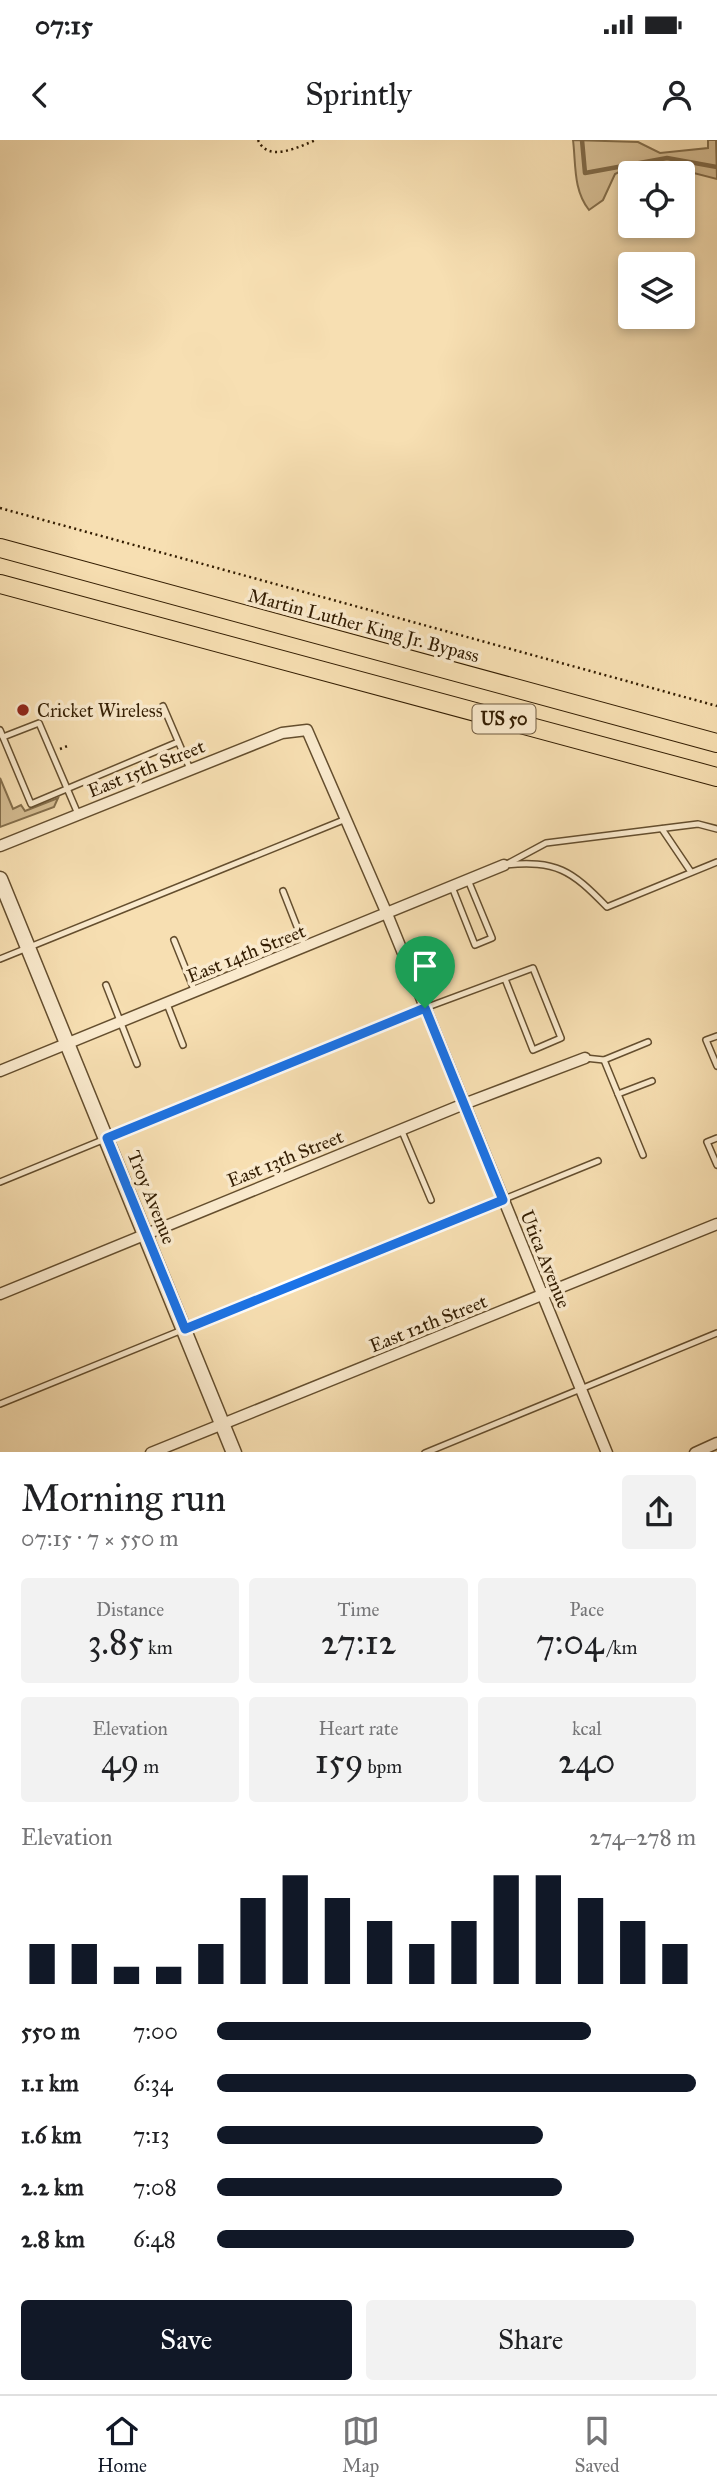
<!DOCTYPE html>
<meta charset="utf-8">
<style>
body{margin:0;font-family:"IM FELL Great Primer",serif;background:#f2f2f2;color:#202124;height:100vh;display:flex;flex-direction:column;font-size:26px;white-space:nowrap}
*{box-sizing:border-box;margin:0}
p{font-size:23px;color:#757577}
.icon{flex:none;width:38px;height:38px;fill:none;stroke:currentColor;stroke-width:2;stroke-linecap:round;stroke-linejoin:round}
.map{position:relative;height:1312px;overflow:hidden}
.panel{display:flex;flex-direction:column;background:#fff;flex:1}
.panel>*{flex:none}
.buttons{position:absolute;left:618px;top:21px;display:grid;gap:14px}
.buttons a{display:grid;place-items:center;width:77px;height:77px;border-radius:7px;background:#fff;box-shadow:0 4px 10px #0003;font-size:35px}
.pin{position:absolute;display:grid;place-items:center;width:60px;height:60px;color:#fff;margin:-72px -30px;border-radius:50% 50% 50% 0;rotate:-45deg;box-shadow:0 0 7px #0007}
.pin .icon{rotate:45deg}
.round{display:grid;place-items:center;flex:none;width:74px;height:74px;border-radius:7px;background:#f2f2f2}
.head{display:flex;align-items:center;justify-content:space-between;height:119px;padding:0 21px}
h1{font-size:38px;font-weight:600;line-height:52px}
.metrics{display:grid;grid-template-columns:repeat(3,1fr);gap:10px;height:119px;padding:7px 21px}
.metrics div{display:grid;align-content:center;border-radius:7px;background:#f2f2f2;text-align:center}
.metrics b{font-size:35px;font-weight:600}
.metrics small{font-size:19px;font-weight:400}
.metrics p{font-size:19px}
.chart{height:196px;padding:14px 21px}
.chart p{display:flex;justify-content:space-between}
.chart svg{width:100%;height:126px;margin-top:7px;stroke:#111827;stroke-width:6}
.button{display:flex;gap:14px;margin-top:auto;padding:14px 21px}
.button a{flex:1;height:80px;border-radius:7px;background:#111827;color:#fff;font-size:28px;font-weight:600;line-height:80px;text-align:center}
.button a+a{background:#f2f2f2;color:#202124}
ul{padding:0 21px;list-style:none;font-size:23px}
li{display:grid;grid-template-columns:112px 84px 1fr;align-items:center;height:52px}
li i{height:18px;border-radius:9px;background:#111827}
.status{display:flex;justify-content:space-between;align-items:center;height:49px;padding:0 35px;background:#fff;direction:ltr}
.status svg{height:19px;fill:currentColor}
header{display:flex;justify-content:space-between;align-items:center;height:91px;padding:0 21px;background:#fff;font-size:32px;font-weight:600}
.dock{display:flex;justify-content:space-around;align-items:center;height:98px;border-top:2px solid #e0e0e0;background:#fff;font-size:19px;color:#757577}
.dock a{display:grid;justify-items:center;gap:4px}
.dock .on{color:#111827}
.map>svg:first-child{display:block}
.green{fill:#d6be94;stroke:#846e4b;stroke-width:2}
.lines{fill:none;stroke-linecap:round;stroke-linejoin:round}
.stream{stroke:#806a48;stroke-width:4.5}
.service-casing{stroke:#644e2e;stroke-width:8}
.minor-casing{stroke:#644e2e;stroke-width:13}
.tertiary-casing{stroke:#644e2e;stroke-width:17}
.trunk-casing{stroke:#331d02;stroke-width:20}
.path{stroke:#331d02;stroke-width:2.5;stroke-dasharray:2 3.5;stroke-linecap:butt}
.service{stroke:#faeacd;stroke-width:5}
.minor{stroke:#faeacd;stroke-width:10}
.tertiary{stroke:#faeacd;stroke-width:14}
.trunk{stroke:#f7dfb2;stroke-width:18}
.route-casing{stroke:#fff;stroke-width:14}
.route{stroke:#1a73e8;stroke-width:9}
.poi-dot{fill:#8f2418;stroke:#faeacd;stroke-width:2.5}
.labels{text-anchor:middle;stroke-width:7;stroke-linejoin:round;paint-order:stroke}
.shield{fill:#faeacd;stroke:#6f5a3f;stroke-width:2}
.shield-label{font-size:18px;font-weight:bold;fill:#331d02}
.street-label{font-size:19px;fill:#331d02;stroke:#faeacd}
.poi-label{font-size:19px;fill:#331d02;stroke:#faeacd;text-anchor:start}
</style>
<div class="status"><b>07:15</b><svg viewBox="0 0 49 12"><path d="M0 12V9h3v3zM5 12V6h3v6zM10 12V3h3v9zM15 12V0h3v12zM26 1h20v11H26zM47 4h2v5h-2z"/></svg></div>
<header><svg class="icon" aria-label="back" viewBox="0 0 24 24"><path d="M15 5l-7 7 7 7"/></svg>Sprintly<svg class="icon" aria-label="person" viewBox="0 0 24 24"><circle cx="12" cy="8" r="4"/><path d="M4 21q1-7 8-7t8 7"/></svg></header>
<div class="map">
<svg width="717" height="1313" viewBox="0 0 717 1313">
<rect width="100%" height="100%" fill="#f7dfb2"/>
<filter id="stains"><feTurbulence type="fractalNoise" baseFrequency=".00286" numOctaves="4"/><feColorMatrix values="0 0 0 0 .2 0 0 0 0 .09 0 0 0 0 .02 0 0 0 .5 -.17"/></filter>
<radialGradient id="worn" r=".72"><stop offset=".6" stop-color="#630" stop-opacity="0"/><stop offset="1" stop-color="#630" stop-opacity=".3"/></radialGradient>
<g class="green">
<path d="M 573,0 L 638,2 L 660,13 L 708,8 L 708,0 L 716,0 L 717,39 L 682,30 L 667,33 L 653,29 L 625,29 L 615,34 L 603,60 L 589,70 C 573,50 576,24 573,0 Z"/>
<path d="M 0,638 L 13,669 L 21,665 L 25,671 L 58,658 L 54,667 L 0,687 Z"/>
</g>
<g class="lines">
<path class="stream" d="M 582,0 L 585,33 L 667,18 L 717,27"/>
<g class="service-casing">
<g id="service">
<path d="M 163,566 L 190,629"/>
<path d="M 0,590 L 31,664 L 178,602"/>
<path d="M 3,597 L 39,583 L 78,674"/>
<path d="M 662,689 L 691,732"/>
<path d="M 507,724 L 546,703 L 698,684 L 717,689"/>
<path d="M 504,725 C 557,720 571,730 607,767 L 717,722"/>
<path d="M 452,747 L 475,805 L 492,798 L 468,740"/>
<path d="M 283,751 L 305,807"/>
<path d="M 174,800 L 195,852"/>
<path d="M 0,819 L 346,679"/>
<path d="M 106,845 L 137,924"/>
<path d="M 167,864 L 183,905"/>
<path d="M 717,896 L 706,900 L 717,926"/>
<path d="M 585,918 L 604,920 L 648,902"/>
<path d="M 604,920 L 643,1015"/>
<path d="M 618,954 L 652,941"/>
<path d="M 401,989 L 431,1060"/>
<path d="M 717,998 L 707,1002 L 717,1025"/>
<path d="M 0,1042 L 425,868 L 533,828 L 561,898 L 533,910 L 505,839"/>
<path d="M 0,1264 L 598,1021"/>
<path d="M 425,1313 L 717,1193"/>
</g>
</g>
<g class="minor-casing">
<g id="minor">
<path d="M 0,706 L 282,593 L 307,590 L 387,774 L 607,1313"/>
<path d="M 0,931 L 504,725"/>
<path d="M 0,1154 L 464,964 L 585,918"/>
<path d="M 151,1313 L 717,1084"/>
<path d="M 695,1313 L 717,1303"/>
</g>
</g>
<g class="tertiary-casing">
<path id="tertiary" d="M 0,739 L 234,1313"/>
</g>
<g class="trunk-casing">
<g id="trunk">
<path d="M 0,408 L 717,603"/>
<path d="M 0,444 L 717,637"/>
</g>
</g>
<g class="path">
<path d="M 258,0 C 268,23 298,7 316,0"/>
<path d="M 0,368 L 717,566"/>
<path d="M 60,609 L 70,605"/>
</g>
<use href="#service" class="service"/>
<use href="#minor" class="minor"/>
<use href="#tertiary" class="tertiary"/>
<use href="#trunk" class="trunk"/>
</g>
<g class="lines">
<g class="route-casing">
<path id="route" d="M 425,868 L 503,1060 L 185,1189 L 107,998 Z"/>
</g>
<use href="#route" class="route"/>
</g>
<circle class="poi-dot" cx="23" cy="570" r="7"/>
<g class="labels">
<rect class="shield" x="472.5" y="564.5" width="63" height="29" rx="5"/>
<g class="shield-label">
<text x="504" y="585">US 50</text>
</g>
<g class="street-label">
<text transform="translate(364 485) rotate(15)" y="7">Martin Luther King Jr. Bypass</text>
<text transform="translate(146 628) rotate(-22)" y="7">East 15th Street</text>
<text transform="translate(246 813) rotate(-22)" y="7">East 14th Street</text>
<text transform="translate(285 1018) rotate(-22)" y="7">East 13th Street</text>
<text transform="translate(152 1057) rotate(68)" y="7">Troy Avenue</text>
<text transform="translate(546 1119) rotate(68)" y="7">Utica Avenue</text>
<text transform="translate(428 1183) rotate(-22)" y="7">East 12th Street</text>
</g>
<g class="poi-label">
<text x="37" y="577">Cricket Wireless</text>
</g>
</g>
<rect width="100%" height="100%" filter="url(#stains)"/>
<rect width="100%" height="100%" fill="url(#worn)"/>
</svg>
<div class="buttons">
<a><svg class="icon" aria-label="locate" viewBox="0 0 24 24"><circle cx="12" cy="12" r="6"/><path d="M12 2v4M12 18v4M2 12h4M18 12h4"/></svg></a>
<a><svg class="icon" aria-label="layers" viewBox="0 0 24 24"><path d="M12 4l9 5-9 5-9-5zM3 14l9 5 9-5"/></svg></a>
</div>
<div class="pin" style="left:425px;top:868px;background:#1e9e55"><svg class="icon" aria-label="arrive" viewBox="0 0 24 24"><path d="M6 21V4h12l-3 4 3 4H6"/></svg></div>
</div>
<section class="panel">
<div class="head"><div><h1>Morning run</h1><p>07:15 · 7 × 550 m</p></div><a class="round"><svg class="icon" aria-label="share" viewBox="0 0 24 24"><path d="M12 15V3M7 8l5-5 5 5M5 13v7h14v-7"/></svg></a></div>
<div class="metrics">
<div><p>Distance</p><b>3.85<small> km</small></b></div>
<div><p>Time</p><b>27:12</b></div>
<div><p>Pace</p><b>7:04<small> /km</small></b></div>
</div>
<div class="metrics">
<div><p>Elevation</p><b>49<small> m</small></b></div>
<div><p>Heart rate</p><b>159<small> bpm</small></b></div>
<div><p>kcal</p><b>240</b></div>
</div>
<div class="chart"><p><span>Elevation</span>274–278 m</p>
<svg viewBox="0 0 160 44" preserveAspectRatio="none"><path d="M5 44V30M15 44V30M25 44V38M35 44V38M45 44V30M55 44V14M65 44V6M75 44V14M85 44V22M95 44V30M105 44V22M115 44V6M125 44V6M135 44V14M145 44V22M155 44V30"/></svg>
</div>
<ul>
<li><b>550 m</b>7:00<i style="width:78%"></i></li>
<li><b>1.1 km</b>6:34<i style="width:100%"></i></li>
<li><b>1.6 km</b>7:13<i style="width:68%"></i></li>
<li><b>2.2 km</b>7:08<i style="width:72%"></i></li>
<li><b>2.8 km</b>6:48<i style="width:87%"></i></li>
</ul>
<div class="button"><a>Save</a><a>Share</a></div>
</section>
<nav class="dock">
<a class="on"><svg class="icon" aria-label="home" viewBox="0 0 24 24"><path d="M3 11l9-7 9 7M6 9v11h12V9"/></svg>Home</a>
<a><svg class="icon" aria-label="map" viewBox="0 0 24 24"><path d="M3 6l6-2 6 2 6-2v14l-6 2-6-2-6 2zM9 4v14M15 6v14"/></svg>Map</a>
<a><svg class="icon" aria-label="saved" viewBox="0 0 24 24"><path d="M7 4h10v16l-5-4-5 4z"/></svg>Saved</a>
</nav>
